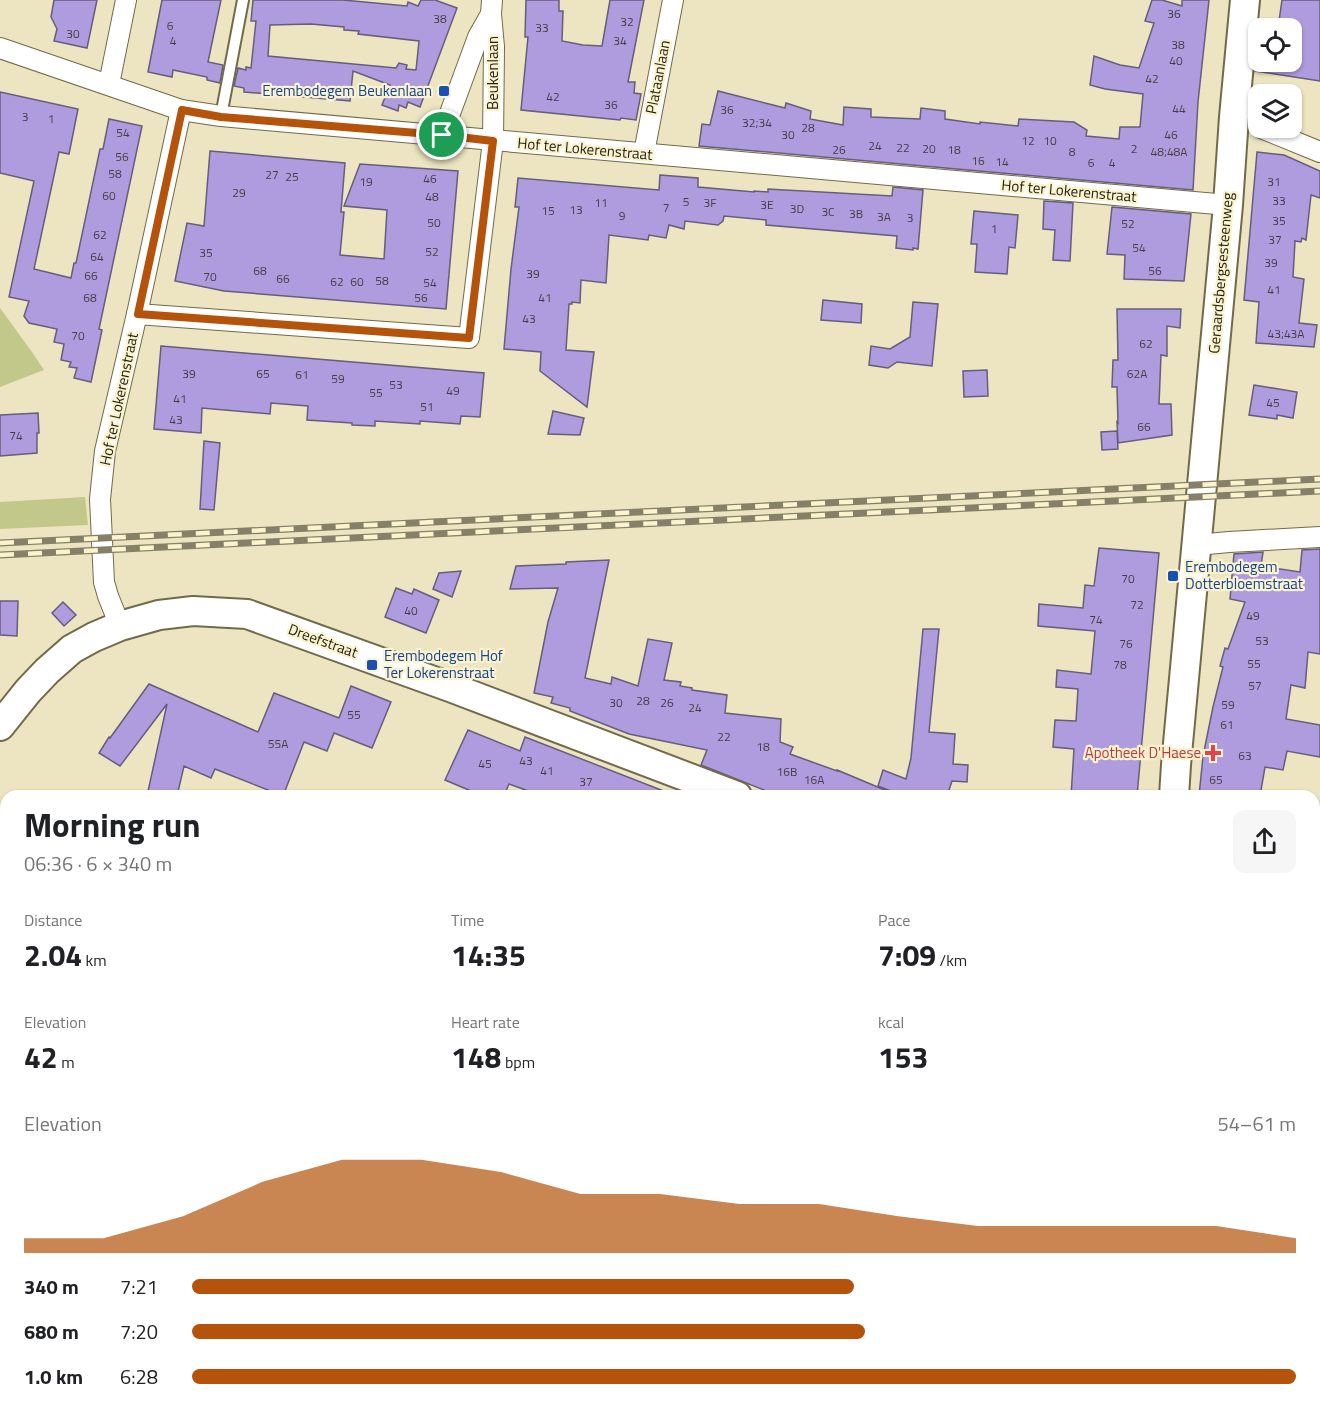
<!DOCTYPE html>
<meta charset="utf-8">
<style>
body{margin:0;font-family:"Titillium Web",sans-serif;background:#f6f6f6;color:#202124;height:100vh;display:flex;flex-direction:column;font-size:22px;white-space:nowrap}
*{box-sizing:border-box;margin:0}
p{font-size:20px;color:#757577}
.icon{flex:none;width:33px;height:33px;fill:none;stroke:currentColor;stroke-width:2;stroke-linecap:round;stroke-linejoin:round}
.map{position:relative;flex:1;overflow:hidden}
.details{position:absolute;left:0px;top:790px;width:1320px;height:622px;display:flex;flex-direction:column;background:#fff;border-radius:18px 18px 0 0;box-shadow:0 2px 4px #0004}
.details>*{flex:none}
.controls{position:absolute;left:1248px;top:18px;display:grid;gap:12px}
.controls a{display:grid;place-items:center;width:54px;height:54px;border-radius:12px;background:#fff;box-shadow:0 2px 4px #0004;font-size:30px}
.pin{position:absolute;display:grid;place-items:center;width:51px;height:51px;color:#fff;margin:-26px;border:3px solid #fff;border-radius:50%;box-shadow:0 2px 6px #0007}
.round{display:grid;place-items:center;flex:none;width:63px;height:63px;border-radius:12px;background:#f6f6f6}
.head{display:flex;align-items:center;justify-content:space-between;height:102px;padding:0 24px}
h1{font-size:33px;font-weight:700;line-height:45px}
.stats{display:grid;grid-template-columns:repeat(3,1fr);gap:9px;height:102px;padding:6px 24px}
.stats div{display:grid;align-content:center}
.stats b{font-size:30px;font-weight:700}
.stats small{font-size:16px;font-weight:400}
.stats p{font-size:16px}
.chart{height:168px;padding:12px 24px}
.chart p{display:flex;justify-content:space-between}
.chart svg{width:100%;height:108px;margin-top:6px;fill:#b45309;opacity:.7}
ul{padding:0 24px;list-style:none;font-size:20px}
li{display:grid;grid-template-columns:96px 72px 1fr;align-items:center;height:45px}
li i{height:15px;border-radius:8px;background:#b45309}
.map>svg:first-child{display:block}
.green{fill:#c2c889}
.lines{fill:none;stroke-linecap:round;stroke-linejoin:round}
.stream{stroke:#3a93b3;stroke-width:6}
.building{fill:#af9cde;stroke:#655d7b;stroke-width:1.5;fill-rule:evenodd}
.lane-casing{stroke:#716a4a;stroke-width:14}
.street-casing{stroke:#716a4a;stroke-width:22}
.secondary-casing{stroke:#716a4a;stroke-width:32}
.lane{stroke:#fff;stroke-width:10}
.street{stroke:#fff;stroke-width:20}
.secondary{stroke:#fff;stroke-width:28}
.rail-casing{stroke:#858067;stroke-width:7}
.rail{stroke:#faf3ce;stroke-width:4.5;stroke-dasharray:14;stroke-linecap:butt}
.route-casing{stroke:#fff;stroke-width:12}
.route{stroke:#b45309;stroke-width:8}
.transit-dot{fill:#1a4fb4;stroke:#faf3ce;stroke-width:2}
.health-dot{fill:#e0444e;stroke:#faf3ce;stroke-width:2}
.labels{text-anchor:middle;stroke-width:4.5;stroke-linejoin:round;paint-order:stroke}
.number-label{font-size:12px;fill:#443e44}
.street-label{font-size:15px;fill:#211f11;stroke:#faf3ce}
.transit-label{font-size:15px;fill:#164399;stroke:#faf3ce;text-anchor:start}
.health-label{font-size:15px;fill:#be3a42;stroke:#faf3ce;text-anchor:end}
</style>
<div class="map">
<svg width="1320" height="1412" viewBox="0 0 1320 1412">
<rect width="100%" height="100%" fill="#ede5c1"/>
<g class="green">
<path d="M 0,308 L 32,352 L 44,370 L 0,387 Z"/>
<path d="M 85,497 L 88,525 L 0,529 L 0,502 Z"/>
<path d="M 0,1340 L 6,1342 L 6,1407 L 844,1407 L 846,1412 L 0,1412 Z"/>
</g>
<g class="lines">
<g class="stream">
<path d="M 0,889 L 6,898"/>
<path d="M 839,1407 L 842,1412"/>
</g>
</g>
<g class="building">
<path d="M 54,0 L 97,0 L 87,48 L 54,41 L 57,29 L 51,17 Z"/>
<path d="M 162,0 L 221,0 L 208,62 L 223,65 L 220,83 L 207,80 L 207,77 L 173,70 L 172,77 L 148,72 Z"/>
<path d="M 253,0 L 343,0 L 407,6 L 408,2 L 418,6 L 421,0 L 435,0 L 457,8 L 420,107 L 408,102 L 406,108 L 399,105 L 398,111 L 382,105 L 390,85 L 353,71 L 350,101 L 244,92 L 244,88 L 234,86 L 238,68 L 246,70 L 246,67 L 251,68 L 256,21 L 251,21 ZM 311,24 L 344,27 L 344,30 L 359,31 L 358,34 L 419,41 L 416,70 L 406,69 L 407,65 L 399,63 L 396,68 L 268,56 L 270,25 Z"/>
<path d="M 526,0 L 559,0 L 559,11 L 563,11 L 562,41 L 583,45 L 602,46 L 610,0 L 644,0 L 628,82 L 635,82 L 634,93 L 641,94 L 636,120 L 621,118 L 620,120 L 521,110 L 528,37 L 525,37 Z"/>
<path d="M 1152,0 L 1162,0 L 1182,6 L 1182,0 L 1209,0 L 1198,102 L 1193,190 L 699,146 L 702,124 L 710,125 L 718,91 L 785,108 L 786,103 L 811,111 L 810,119 L 843,125 L 844,107 L 871,109 L 871,117 L 920,119 L 921,108 L 945,111 L 945,119 L 980,124 L 980,122 L 1018,126 L 1019,119 L 1074,122 L 1087,130 L 1086,136 L 1119,139 L 1120,127 L 1140,127 L 1143,94 L 1105,89 L 1090,85 L 1094,56 L 1120,65 L 1139,68 L 1154,23 L 1145,21 Z"/>
<path d="M 1282,0 L 1320,0 L 1320,81 L 1255,71 L 1256,62 L 1292,62 L 1292,28 L 1278,28 Z"/>
<path d="M 0,92 L 78,109 L 69,154 L 59,152 L 34,269 L 71,278 L 74,263 L 76,263 L 100,149 L 103,149 L 109,119 L 142,126 L 99,329 L 102,330 L 91,382 L 74,378 L 77,368 L 69,367 L 71,362 L 61,360 L 64,344 L 54,342 L 57,329 L 29,323 L 24,316 L 29,301 L 9,297 L 34,181 L 0,173 Z"/>
<path d="M 210,151 L 345,163 L 341,212 L 344,212 L 340,255 L 384,259 L 387,210 L 344,206 L 360,164 L 458,171 L 446,309 L 224,291 L 175,281 L 187,223 L 204,226 Z"/>
<path d="M 1257,152 L 1284,155 L 1320,171 L 1320,198 L 1311,195 L 1306,240 L 1302,238 L 1301,242 L 1295,241 L 1293,277 L 1304,279 L 1299,323 L 1317,325 L 1314,347 L 1256,343 L 1259,302 L 1244,300 Z"/>
<path d="M 660,175 L 698,178 L 698,187 L 754,192 L 754,191 L 768,192 L 768,189 L 892,196 L 893,187 L 923,190 L 918,249 L 913,248 L 913,250 L 896,248 L 897,236 L 766,225 L 766,220 L 724,216 L 723,221 L 718,225 L 685,221 L 684,229 L 669,225 L 666,238 L 649,235 L 648,240 L 609,235 L 606,283 L 581,280 L 580,303 L 572,302 L 572,304 L 569,304 L 566,350 L 594,352 L 587,407 L 540,371 L 541,352 L 504,349 L 511,269 L 519,207 L 515,207 L 518,178 L 659,190 Z"/>
<path d="M 1044,201 L 1073,203 L 1070,261 L 1053,260 L 1055,230 L 1043,229 Z"/>
<path d="M 1112,207 L 1191,214 L 1184,281 L 1124,279 L 1125,255 L 1107,254 Z"/>
<path d="M 974,211 L 1018,215 L 1015,248 L 1009,247 L 1007,274 L 975,272 L 977,244 L 971,244 Z"/>
<path d="M 823,300 L 862,304 L 861,323 L 821,320 Z"/>
<path d="M 913,302 L 938,304 L 932,366 L 897,362 L 888,368 L 869,365 L 871,346 L 890,349 L 910,337 Z"/>
<path d="M 1117,309 L 1181,309 L 1180,328 L 1167,326 L 1167,356 L 1161,355 L 1159,404 L 1171,404 L 1172,435 L 1118,443 L 1117,422 L 1118,423 L 1117,387 L 1112,387 L 1113,360 L 1118,360 Z"/>
<path d="M 161,346 L 484,373 L 480,417 L 461,416 L 460,424 L 420,421 L 420,424 L 375,421 L 375,426 L 352,425 L 352,423 L 307,420 L 308,406 L 271,403 L 270,414 L 202,408 L 201,433 L 154,429 Z"/>
<path d="M 987,370 L 988,396 L 964,397 L 963,371 Z"/>
<path d="M 1254,385 L 1297,392 L 1293,418 L 1277,415 L 1277,419 L 1249,415 Z"/>
<path d="M 553,411 L 584,418 L 580,435 L 548,434 Z"/>
<path d="M 38,413 L 39,433 L 37,433 L 37,453 L 0,456 L 0,415 Z"/>
<path d="M 1117,431 L 1118,449 L 1102,450 L 1101,432 Z"/>
<path d="M 204,441 L 220,443 L 214,510 L 200,509 Z"/>
<path d="M 1099,548 L 1159,553 L 1137,796 L 1071,796 L 1074,749 L 1053,747 L 1055,720 L 1076,721 L 1078,689 L 1056,687 L 1057,670 L 1091,674 L 1095,631 L 1038,626 L 1039,604 L 1083,608 L 1085,585 L 1094,586 Z"/>
<path d="M 1320,549 L 1320,654 L 1308,652 L 1305,688 L 1291,685 L 1286,719 L 1320,725 L 1320,757 L 1287,751 L 1283,770 L 1265,767 L 1260,796 L 1199,796 L 1203,756 L 1213,707 L 1223,667 L 1220,666 L 1225,648 L 1228,649 L 1245,602 L 1230,599 L 1234,554 L 1263,552 L 1261,566 L 1300,572 L 1302,550 Z"/>
<path d="M 609,560 L 585,678 L 611,684 L 612,677 L 638,686 L 648,639 L 672,643 L 664,680 L 681,682 L 680,686 L 692,688 L 692,690 L 727,695 L 725,713 L 781,719 L 780,742 L 793,747 L 790,754 L 837,771 L 837,770 L 899,796 L 779,796 L 701,765 L 707,750 L 629,734 L 570,711 L 570,708 L 551,703 L 553,697 L 534,693 L 548,622 L 558,588 L 510,589 L 516,566 L 566,564 L 566,562 Z"/>
<path d="M 461,571 L 452,597 L 433,589 L 439,573 Z"/>
<path d="M 396,588 L 412,594 L 414,589 L 439,600 L 426,633 L 385,617 Z"/>
<path d="M 0,601 L 18,601 L 17,636 L 0,635 Z"/>
<path d="M 63,602 L 76,615 L 64,626 L 52,613 Z"/>
<path d="M 923,629 L 939,629 L 929,732 L 955,734 L 953,764 L 968,765 L 967,782 L 952,781 L 947,796 L 903,796 L 878,786 L 883,770 L 906,779 L 911,758 Z"/>
<path d="M 149,684 L 258,732 L 274,693 L 339,718 L 351,686 L 391,702 L 372,748 L 334,733 L 327,751 L 304,742 L 283,796 L 215,769 L 211,778 L 184,766 L 177,796 L 147,796 L 167,704 L 120,766 L 99,753 L 109,737 L 110,738 Z"/>
<path d="M 468,730 L 520,751 L 525,737 L 674,795 L 674,796 L 542,796 L 509,784 L 504,796 L 483,796 L 445,780 Z"/>
</g>
<g class="lines">
<g class="lane-casing">
<g id="lane">
<path d="M 221,116 L 243,0"/>
<path d="M 0,933 L 6,945"/>
<path d="M 0,1298 L 6,1300"/>
</g>
</g>
<g class="street-casing">
<g id="street">
<path d="M 0,48 L 181,110 L 221,116 L 1228,205"/>
<path d="M 109,84 L 126,0"/>
<path d="M 1261,128 L 1320,152"/>
<path d="M 442,135 L 478,37 L 491,14"/>
<path d="M 644,153 L 673,0"/>
<path d="M 137,314 L 469,338 L 493,141 L 494,47 L 491,14 L 492,0"/>
<path d="M 1197,545 L 1229,542 L 1320,537"/>
<path d="M 120,626 L 108,596 L 104,582 L 100,499 L 105,451 L 137,314 L 181,110"/>
<path d="M 1314,968 L 1320,968"/>
</g>
</g>
<g class="secondary-casing">
<g id="secondary">
<path d="M 0,726 L 28,691 L 47,671 L 72,649 L 94,637 L 120,626 L 159,615 L 193,611 L 247,614 L 450,687 L 737,796"/>
<path d="M 1174,796 L 1176,765 L 1228,205 L 1234,117 L 1245,0"/>
<path d="M 1243,1412 L 1244,1407"/>
</g>
</g>
<use href="#lane" class="lane"/>
<use href="#street" class="street"/>
<use href="#secondary" class="secondary"/>
<g class="rail-casing">
<g id="rail">
<path d="M 0,543 L 1320,479"/>
<path d="M 0,555 L 1320,491"/>
</g>
</g>
<use href="#rail" class="rail"/>
</g>
<g class="lines">
<g class="route-casing">
<path id="route" d="M 182,110 L 221,117 L 442,135 L 493,141 L 469,338 L 138,314 Z"/>
</g>
<use href="#route" class="route"/>
</g>
<g class="transit-dot">
<rect x="438" y="85" width="12" height="12" rx="3"/>
<rect x="1167" y="570" width="12" height="12" rx="3"/>
<rect x="366" y="659" width="12" height="12" rx="3"/>
</g>
<path class="health-dot" d="M1210 744h6v6h6v6h-6v6h-6v-6h-6v-6h6z"/>
<g class="labels">
<g class="number-label">
<text x="1174" y="18">36</text>
<text x="440" y="23">38</text>
<text x="627" y="26">32</text>
<text x="170" y="30">6</text>
<text x="542" y="32">33</text>
<text x="73" y="38">30</text>
<text x="173" y="45">4</text>
<text x="620" y="45">34</text>
<text x="1178" y="49">38</text>
<text x="1176" y="65">40</text>
<text x="1152" y="83">42</text>
<text x="553" y="101">42</text>
<text x="611" y="109">36</text>
<text x="1179" y="113">44</text>
<text x="727" y="114">36</text>
<text x="25" y="121">3</text>
<text x="51" y="123">1</text>
<text x="757" y="127">32;34</text>
<text x="808" y="132">28</text>
<text x="123" y="137">54</text>
<text x="788" y="139">30</text>
<text x="1171" y="139">46</text>
<text x="1028" y="145">12</text>
<text x="1050" y="145">10</text>
<text x="875" y="150">24</text>
<text x="903" y="152">22</text>
<text x="929" y="153">20</text>
<text x="1134" y="153">2</text>
<text x="839" y="154">26</text>
<text x="954" y="154">18</text>
<text x="1072" y="156">8</text>
<text x="1169" y="156">48;48A</text>
<text x="122" y="161">56</text>
<text x="978" y="165">16</text>
<text x="1002" y="166">14</text>
<text x="1091" y="167">6</text>
<text x="1112" y="167">4</text>
<text x="115" y="178">58</text>
<text x="272" y="179">27</text>
<text x="292" y="181">25</text>
<text x="430" y="183">46</text>
<text x="366" y="186">19</text>
<text x="1274" y="186">31</text>
<text x="239" y="197">29</text>
<text x="109" y="200">60</text>
<text x="432" y="201">48</text>
<text x="1279" y="205">33</text>
<text x="686" y="206">5</text>
<text x="601" y="207">11</text>
<text x="710" y="207">3F</text>
<text x="767" y="209">3E</text>
<text x="666" y="212">7</text>
<text x="797" y="213">3D</text>
<text x="576" y="214">13</text>
<text x="548" y="215">15</text>
<text x="828" y="216">3C</text>
<text x="856" y="218">3B</text>
<text x="622" y="220">9</text>
<text x="884" y="221">3A</text>
<text x="910" y="222">3</text>
<text x="1279" y="225">35</text>
<text x="434" y="227">50</text>
<text x="1128" y="228">52</text>
<text x="994" y="233">1</text>
<text x="100" y="239">62</text>
<text x="1275" y="244">37</text>
<text x="1139" y="252">54</text>
<text x="432" y="256">52</text>
<text x="206" y="257">35</text>
<text x="97" y="261">64</text>
<text x="1271" y="267">39</text>
<text x="260" y="275">68</text>
<text x="1155" y="275">56</text>
<text x="533" y="278">39</text>
<text x="91" y="280">66</text>
<text x="210" y="281">70</text>
<text x="283" y="283">66</text>
<text x="382" y="285">58</text>
<text x="337" y="286">62</text>
<text x="357" y="286">60</text>
<text x="430" y="287">54</text>
<text x="1274" y="294">41</text>
<text x="90" y="302">68</text>
<text x="421" y="302">56</text>
<text x="545" y="302">41</text>
<text x="529" y="323">43</text>
<text x="1286" y="338">43;43A</text>
<text x="78" y="340">70</text>
<text x="1146" y="348">62</text>
<text x="189" y="378">39</text>
<text x="263" y="378">65</text>
<text x="1137" y="378">62A</text>
<text x="302" y="379">61</text>
<text x="338" y="383">59</text>
<text x="396" y="389">53</text>
<text x="453" y="395">49</text>
<text x="376" y="397">55</text>
<text x="180" y="403">41</text>
<text x="1273" y="407">45</text>
<text x="427" y="411">51</text>
<text x="176" y="424">43</text>
<text x="1144" y="431">66</text>
<text x="16" y="440">74</text>
<text x="1128" y="583">70</text>
<text x="1137" y="609">72</text>
<text x="411" y="615">40</text>
<text x="1253" y="620">49</text>
<text x="1096" y="624">74</text>
<text x="1262" y="645">53</text>
<text x="1126" y="648">76</text>
<text x="1254" y="668">55</text>
<text x="1120" y="669">78</text>
<text x="1255" y="690">57</text>
<text x="643" y="705">28</text>
<text x="616" y="707">30</text>
<text x="667" y="707">26</text>
<text x="1228" y="709">59</text>
<text x="695" y="712">24</text>
<text x="354" y="719">55</text>
<text x="1227" y="729">61</text>
<text x="724" y="741">22</text>
<text x="278" y="748">55A</text>
<text x="763" y="751">18</text>
<text x="1245" y="760">63</text>
<text x="526" y="765">43</text>
<text x="485" y="768">45</text>
<text x="547" y="775">41</text>
<text x="787" y="776">16B</text>
<text x="814" y="784">16A</text>
<text x="1216" y="784">65</text>
<text x="586" y="786">37</text>
</g>
<g class="street-label">
<text transform="translate(493 73) rotate(-90)" y="5">Beukenlaan</text>
<text transform="translate(658 77) rotate(-79)" y="5">Plataanlaan</text>
<text transform="translate(585 149) rotate(5)" y="5">Hof ter Lokerenstraat</text>
<text transform="translate(1069 191) rotate(5)" y="5">Hof ter Lokerenstraat</text>
<text transform="translate(1221 273) rotate(-85)" y="5">Geraardsbergsesteenweg</text>
<text transform="translate(119 399) rotate(-78)" y="5">Hof ter Lokerenstraat</text>
<text transform="translate(323 641) rotate(20)" y="5">Dreefstraat</text>
</g>
<g class="transit-label">
<text x="432" y="96" text-anchor="end">Erembodegem Beukenlaan</text>
<text x="1185" y="572">Erembodegem<tspan x="1185" dy="17">Dotterbloemstraat</tspan></text>
<text x="384" y="661">Erembodegem Hof<tspan x="384" dy="17">Ter Lokerenstraat</tspan></text>
</g>
<g class="health-label">
<text x="1201" y="758">Apotheek D'Haese</text>
</g>
</g>
</svg>
<div class="controls">
<a><svg class="icon" aria-label="locate" viewBox="0 0 24 24"><circle cx="12" cy="12" r="6"/><path d="M12 2v4M12 18v4M2 12h4M18 12h4"/></svg></a>
<a><svg class="icon" aria-label="layers" viewBox="0 0 24 24"><path d="M12 4l9 5-9 5-9-5zM3 14l9 5 9-5"/></svg></a>
</div>
<div class="pin" style="left:442px;top:135px;background:#1e9e55"><svg class="icon" aria-label="arrive" viewBox="0 0 24 24"><path d="M6 21V4h12l-3 4 3 4H6"/></svg></div>
<section class="details">
<div class="head"><div><h1>Morning run</h1><p>06:36 · 6 × 340 m</p></div><a class="round"><svg class="icon" aria-label="share" viewBox="0 0 24 24"><path d="M12 15V3M7 8l5-5 5 5M5 13v7h14v-7"/></svg></a></div>
<div class="stats">
<div><p>Distance</p><b>2.04<small> km</small></b></div>
<div><p>Time</p><b>14:35</b></div>
<div><p>Pace</p><b>7:09<small> /km</small></b></div>
</div>
<div class="stats">
<div><p>Elevation</p><b>42<small> m</small></b></div>
<div><p>Heart rate</p><b>148<small> bpm</small></b></div>
<div><p>kcal</p><b>153</b></div>
</div>
<div class="chart"><p><span>Elevation</span>54–61 m</p>
<svg viewBox="0 0 160 44" preserveAspectRatio="none"><path d="M0 44V38L10 38L20 29L30 15L40 6L50 6L60 11L70 20L80 20L90 24L100 24L110 29L120 33L130 33L140 33L150 33L160 38V44z"/></svg>
</div>
<ul>
<li><b>340 m</b>7:21<i style="width:60%"></i></li>
<li><b>680 m</b>7:20<i style="width:61%"></i></li>
<li><b>1.0 km</b>6:28<i style="width:100%"></i></li>
</ul>
</section>
</div>
